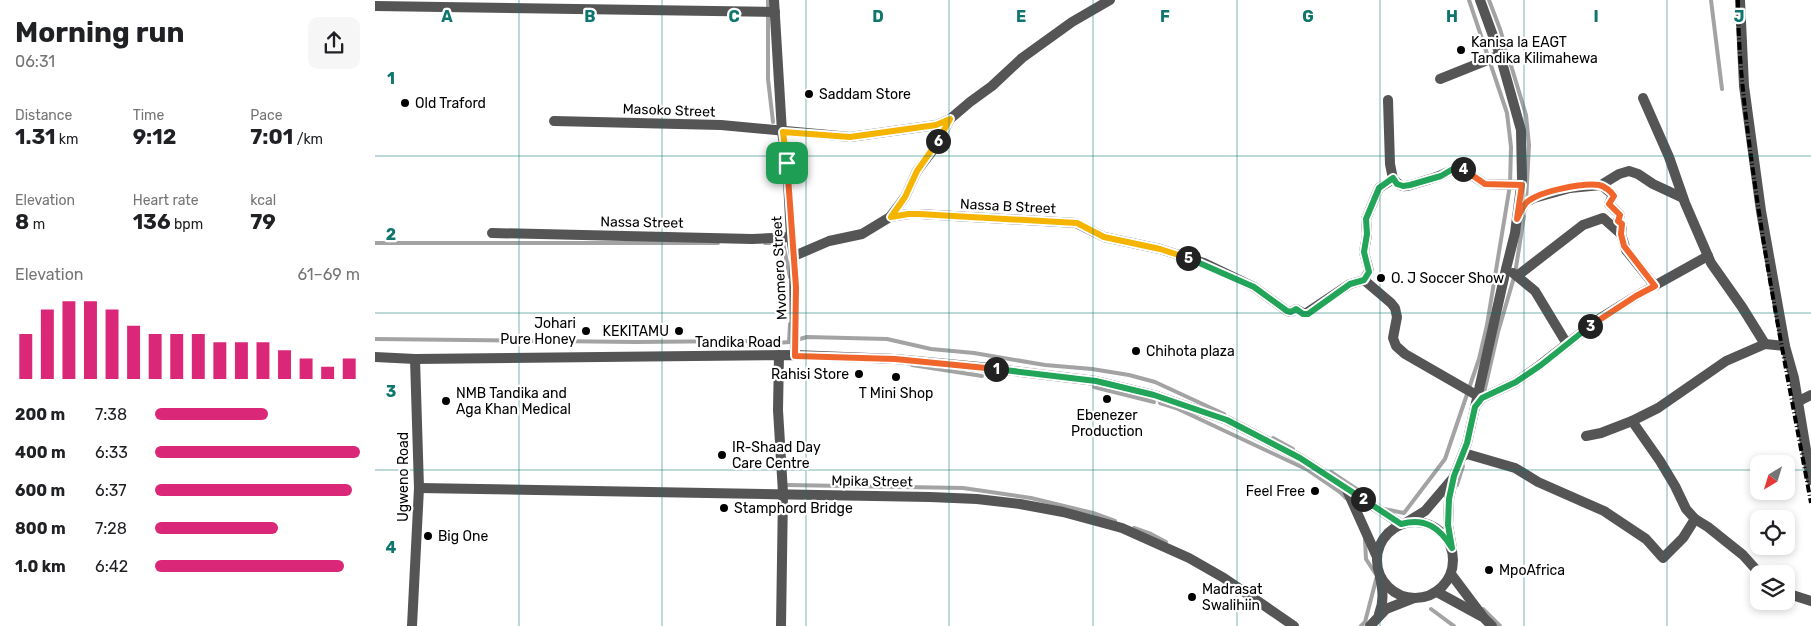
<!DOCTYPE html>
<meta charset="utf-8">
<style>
body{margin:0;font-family:Rubik,sans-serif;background:#f6f6f6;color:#202124;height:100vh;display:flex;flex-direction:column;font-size:19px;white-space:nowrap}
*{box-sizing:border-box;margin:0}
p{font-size:16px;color:#757577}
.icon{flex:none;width:28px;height:28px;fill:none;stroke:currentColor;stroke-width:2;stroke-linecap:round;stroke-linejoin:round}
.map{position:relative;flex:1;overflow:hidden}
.side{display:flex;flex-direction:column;background:#fff;width:375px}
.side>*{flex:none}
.needle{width:32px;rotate:218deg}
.fabs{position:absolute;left:1375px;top:455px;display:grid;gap:10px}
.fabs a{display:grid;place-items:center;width:45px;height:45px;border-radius:10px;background:#fff;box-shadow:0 2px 8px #0003;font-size:25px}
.pin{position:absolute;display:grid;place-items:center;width:42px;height:42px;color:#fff;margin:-21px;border-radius:10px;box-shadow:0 2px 8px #0006}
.km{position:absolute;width:25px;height:25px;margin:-12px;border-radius:50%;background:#222;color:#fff;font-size:14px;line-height:25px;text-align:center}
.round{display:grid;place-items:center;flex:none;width:52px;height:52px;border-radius:10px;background:#f6f6f6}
.head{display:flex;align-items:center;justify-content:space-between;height:85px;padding:0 15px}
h1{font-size:28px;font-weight:700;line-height:38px}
.figures{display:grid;grid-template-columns:repeat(3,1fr);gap:8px;height:85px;padding:5px 15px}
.figures div{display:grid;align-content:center}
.figures b{font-size:21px;font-weight:700}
.figures small{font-size:14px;font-weight:400}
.figures p{font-size:14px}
.chart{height:140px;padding:10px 15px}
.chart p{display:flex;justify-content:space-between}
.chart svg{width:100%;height:90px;margin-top:5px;stroke:#db2777;stroke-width:6}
ul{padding:0 15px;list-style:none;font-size:16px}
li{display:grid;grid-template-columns:80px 60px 1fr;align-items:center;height:38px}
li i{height:12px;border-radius:6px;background:#db2777}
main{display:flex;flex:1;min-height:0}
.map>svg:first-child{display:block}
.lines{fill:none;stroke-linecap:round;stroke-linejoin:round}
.stream{stroke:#a3a3a3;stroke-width:4}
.minor{stroke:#555;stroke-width:10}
.tertiary{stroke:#555;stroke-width:10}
.rail{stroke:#000;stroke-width:4;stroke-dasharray:8 2.5 1 2.5;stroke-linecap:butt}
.split-1-casing{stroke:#fff;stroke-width:10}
.split-2-casing{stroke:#fff;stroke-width:10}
.split-3-casing{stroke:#fff;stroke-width:10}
.split-4-casing{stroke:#fff;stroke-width:10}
.split-5-casing{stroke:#fff;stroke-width:10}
.split-6-casing{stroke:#fff;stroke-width:10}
.split-7-casing{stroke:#fff;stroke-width:10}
.split-1{stroke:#f0652b;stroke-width:6}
.split-2{stroke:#22a559;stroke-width:6}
.split-3{stroke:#22a559;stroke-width:6}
.split-4{stroke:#f0652b;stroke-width:6}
.split-5{stroke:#22a559;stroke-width:6}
.split-6{stroke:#f5b400;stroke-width:6}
.split-7{stroke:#f5b400;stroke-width:6}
.grid{fill:none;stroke:#0f766e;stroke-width:1;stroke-opacity:0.55}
.poi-dot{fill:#000;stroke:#fff;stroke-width:2}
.labels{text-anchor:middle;stroke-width:4.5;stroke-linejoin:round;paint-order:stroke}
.poi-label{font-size:14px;fill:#000;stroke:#fff;text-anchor:start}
.street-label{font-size:14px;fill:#000;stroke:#fff}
.grid-label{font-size:16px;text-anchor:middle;font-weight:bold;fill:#0f766e;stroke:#fff;stroke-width:4.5;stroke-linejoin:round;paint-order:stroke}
</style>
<main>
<section class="side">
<div class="head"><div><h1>Morning run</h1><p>06:31</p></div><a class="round"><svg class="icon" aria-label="share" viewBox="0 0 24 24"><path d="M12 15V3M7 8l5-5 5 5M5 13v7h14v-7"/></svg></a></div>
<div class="figures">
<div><p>Distance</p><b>1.31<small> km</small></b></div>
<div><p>Time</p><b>9:12</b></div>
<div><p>Pace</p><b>7:01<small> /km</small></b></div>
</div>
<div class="figures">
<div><p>Elevation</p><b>8<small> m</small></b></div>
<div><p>Heart rate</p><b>136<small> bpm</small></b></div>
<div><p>kcal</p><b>79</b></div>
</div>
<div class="chart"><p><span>Elevation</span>61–69 m</p>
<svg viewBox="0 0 160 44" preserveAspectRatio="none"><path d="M5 44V22M15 44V10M25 44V6M35 44V6M45 44V10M55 44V18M65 44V22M75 44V22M85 44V22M95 44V26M105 44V26M115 44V26M125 44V30M135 44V34M145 44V38M155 44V34"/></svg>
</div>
<ul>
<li><b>200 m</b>7:38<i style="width:55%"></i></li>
<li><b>400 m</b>6:33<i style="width:100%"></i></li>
<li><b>600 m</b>6:37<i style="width:96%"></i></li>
<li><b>800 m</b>7:28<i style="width:60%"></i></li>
<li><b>1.0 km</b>6:42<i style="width:92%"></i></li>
</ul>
</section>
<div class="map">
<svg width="1436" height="626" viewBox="0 0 1436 626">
<rect width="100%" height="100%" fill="#fff"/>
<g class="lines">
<g class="stream">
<path d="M 393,0 L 393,79 L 398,122"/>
<path d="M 1114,0 L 1125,29 L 1151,115 L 1154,145 L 1151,202"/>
<path d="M 1336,0 L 1347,89"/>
<path d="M 0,243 L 343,243"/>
<path d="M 390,243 L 408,243 L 415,277"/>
<path d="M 0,339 L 260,342 L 367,341 L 402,343 L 414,342 L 432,337 L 512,339 L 556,349 L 599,353 L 670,365 L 717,369 L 754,375 L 780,382 L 849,414"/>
<path d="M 414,342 L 415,324"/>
<path d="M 537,365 L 607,376"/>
<path d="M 719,387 L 779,402"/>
<path d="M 1108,397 L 1123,332 L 1140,274 L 1149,216"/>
<path d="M 785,403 L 801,408 L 933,470 L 965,492 L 971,498"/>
<path d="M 898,438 L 918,449"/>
<path d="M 956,472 L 983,490"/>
<path d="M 412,485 L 588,488 L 656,498 L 718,513 L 740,521"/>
<path d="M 1082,485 L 1088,466"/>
<path d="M 1009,509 L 1029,513 L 1070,459 L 1104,359 L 1112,325 L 1135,185 L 1136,147 L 1132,113 L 1094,0"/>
<path d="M 759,528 L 776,534 L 791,542"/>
<path d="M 1056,609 L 1079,626"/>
<path d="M 1108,609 L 1125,626"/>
<path d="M 986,626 L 990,622 L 1002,576 L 991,559 L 990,540"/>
</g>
<g class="minor">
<path d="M 399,0 L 407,132 L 412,163 L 416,237 L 419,256 L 420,355"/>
<path d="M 1365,0 L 1369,86 L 1386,211 L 1410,346 L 1419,378 L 1436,480"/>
<path d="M 0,6 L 400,12"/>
<path d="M 1065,79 L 1125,55"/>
<path d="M 1268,98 L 1294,157 L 1310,203 L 1336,263 L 1367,307 L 1390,344"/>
<path d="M 179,121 L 346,125 L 475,137 L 561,125 L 575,119 L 595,102 L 617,86 L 647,58 L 697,22 L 735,0"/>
<path d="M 1018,179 C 1021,181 1023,185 1027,186 C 1031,187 1035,185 1039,184 C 1055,179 1069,176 1083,166 L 1110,184 L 1147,185"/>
<path d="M 1226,185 L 1238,195 L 1234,204 L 1245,215 L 1243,221 L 1247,227 L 1246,234"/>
<path d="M 515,217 L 533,214 L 545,214 L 701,223 L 729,237 L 785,249 L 829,263 L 879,287 L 912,311 L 916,312 L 921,309 L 930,314 L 975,284 L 989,280 L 994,271 L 989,252 L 992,235 L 991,219 L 1004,188 L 1018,179 L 1015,164 L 1013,100"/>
<path d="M 1143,218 L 1150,203 L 1159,198 L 1195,188 L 1226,185 L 1244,174 L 1254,171 L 1263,174 L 1278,184 L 1308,198"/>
<path d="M 117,233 L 377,239 L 416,237"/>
<path d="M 419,256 L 454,241 L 487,234 L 515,217 L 530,197 L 542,171 L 561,146 L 575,119"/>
<path d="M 1138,273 L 1160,291 L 1192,344"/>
<path d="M 1142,276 L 1208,225 L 1228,218 L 1246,234 L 1251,250 L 1280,286"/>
<path d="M 989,280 L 1016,303 L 1020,308 L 1022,317 L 1018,338 L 1021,346 L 1030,354 L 1103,396"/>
<path d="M 404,355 L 403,410 L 408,493 L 406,626"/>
<path d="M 1422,402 L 1436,395"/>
<path d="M 1100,407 L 1107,398 L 1141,382 L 1165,365 L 1224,319 L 1261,296 L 1333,256"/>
<path d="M 1257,421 L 1285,461 L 1300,486 L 1311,509 L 1320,519 L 1333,527 L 1368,555 L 1385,574"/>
<path d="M 1211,436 L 1226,433 L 1257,421 L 1283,408 L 1351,361 L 1390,344 L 1410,346"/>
<path d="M 1088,456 L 1092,454 L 1140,468 L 1163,482 L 1229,511 L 1271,539 L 1288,558 L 1308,538 L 1320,519"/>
<path d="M 44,488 L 555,497 L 602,499 L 645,504 L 688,512 L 747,528 L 814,558 L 849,578 L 919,626"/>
<path d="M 1411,593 L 1436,601"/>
<path d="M 37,626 L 44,488 L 40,359"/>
</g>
<g class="tertiary">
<path d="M 0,357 L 40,359 L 420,355 L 520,359 L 605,367 L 721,381 L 779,395 L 852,420 L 925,458 L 1026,524"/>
<path d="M 971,488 L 1002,557"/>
<path d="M 1032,522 L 1050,511 L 1079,477"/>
<circle cx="1040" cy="560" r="38"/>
<path d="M 1077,548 L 1073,525 L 1074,499 L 1079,476 L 1092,443 L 1131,269 L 1140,233 L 1147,179 L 1146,130 L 1125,55 L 1105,0"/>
<path d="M 1076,574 L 1109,618 L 1117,626"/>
<path d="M 1062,592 L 1106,616"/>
<path d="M 1004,614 C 1009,601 1008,591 1005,577"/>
<path d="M 995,626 L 1011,609 L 1039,598"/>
</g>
<path class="rail" d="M 1363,0 C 1363,64 1372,129 1381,192 C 1396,296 1417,399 1436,503"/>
</g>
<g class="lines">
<g class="split-1-casing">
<path id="split-1" d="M 412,163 L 421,287 L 420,356 L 520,359 L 621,369"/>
</g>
<g class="split-2-casing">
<path id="split-2" d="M 621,369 L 721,381 L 779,395 L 852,420 L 925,458 L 988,499"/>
</g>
<g class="split-3-casing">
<path id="split-3" d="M 988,499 L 1026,524 C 1050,517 1065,528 1077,548 L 1073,525 L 1074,499 L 1079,476 L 1092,443 L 1100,407 L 1107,398 L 1141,382 L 1166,365 L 1215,326"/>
</g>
<g class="split-4-casing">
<path id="split-4" d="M 1088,169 L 1110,184 L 1147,185 L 1142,219 C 1145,213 1148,206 1152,202 C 1165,191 1207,183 1224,185 C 1229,186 1236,191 1239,196 L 1234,204 L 1245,215 L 1243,221 L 1247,224 L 1246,234 L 1249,246 L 1280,286 L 1261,296 L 1215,326"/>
</g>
<g class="split-5-casing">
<path id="split-5" d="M 813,258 L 879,287 L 912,311 L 916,312 L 921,309 L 928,314 L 933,314 L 975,284 L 989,280 L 994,272 L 989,252 L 992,234 L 991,219 L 1004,188 L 1018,178 L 1022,184 L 1028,186 L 1035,185 L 1066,176 L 1083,166 L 1088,169"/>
</g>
<g class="split-6-casing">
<path id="split-6" d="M 563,141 L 542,171 L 530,197 L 516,217 L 533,214 L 544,214 L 702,223 L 729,237 L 785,249 L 813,258"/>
</g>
<g class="split-7-casing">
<path id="split-7" d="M 412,163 L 408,132 L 475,137 L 561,125 L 575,119 L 563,141"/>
</g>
<use href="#split-1" class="split-1"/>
<use href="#split-2" class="split-2"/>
<use href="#split-3" class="split-3"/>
<use href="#split-4" class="split-4"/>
<use href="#split-5" class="split-5"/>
<use href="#split-6" class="split-6"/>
<use href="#split-7" class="split-7"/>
</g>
<path class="grid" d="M 144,0 L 144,626M 287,0 L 287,626M 431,0 L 431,626M 574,0 L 574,626M 718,0 L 718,626M 862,0 L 862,626M 1005,0 L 1005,626M 1149,0 L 1149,626M 1292,0 L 1292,626M 0,156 L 1436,156M 0,313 L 1436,313M 0,470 L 1384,470M 1411,470 L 1436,470"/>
<g class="poi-dot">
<circle cx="1086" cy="50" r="5"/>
<circle cx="434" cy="94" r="5"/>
<circle cx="30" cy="103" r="5"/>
<circle cx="1006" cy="278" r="5"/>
<circle cx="211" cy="331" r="5"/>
<circle cx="304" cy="331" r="5"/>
<circle cx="761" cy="351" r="5"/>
<circle cx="484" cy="374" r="5"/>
<circle cx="521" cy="377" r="5"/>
<circle cx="732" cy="399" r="5"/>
<circle cx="71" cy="401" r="5"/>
<circle cx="347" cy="455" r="5"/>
<circle cx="940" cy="491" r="5"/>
<circle cx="349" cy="508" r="5"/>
<circle cx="53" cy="536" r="5"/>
<circle cx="1114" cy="570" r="5"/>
<circle cx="817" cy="597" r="5"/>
</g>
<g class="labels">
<g class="poi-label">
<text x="1096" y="47">Kanisa la EAGT<tspan x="1096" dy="16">Tandika Kilimahewa</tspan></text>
<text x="444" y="99">Saddam Store</text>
<text x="40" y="108">Old Traford</text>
<text x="1016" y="283">O. J Soccer Show</text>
<text x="201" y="328" text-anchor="end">Johari<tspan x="201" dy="16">Pure Honey</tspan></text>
<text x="294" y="336" text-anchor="end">KEKITAMU</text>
<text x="771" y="356">Chihota plaza</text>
<text x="474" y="379" text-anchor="end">Rahisi Store</text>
<text x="81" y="398">NMB Tandika and<tspan x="81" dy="16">Aga Khan Medical</tspan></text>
<text x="521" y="398" text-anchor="middle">T Mini Shop</text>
<text x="732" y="420" text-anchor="middle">Ebenezer<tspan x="732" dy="16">Production</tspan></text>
<text x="357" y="452">IR-Shaad Day<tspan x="357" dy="16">Care Centre</tspan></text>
<text x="930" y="496" text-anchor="end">Feel Free</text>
<text x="359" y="513">Stamphord Bridge</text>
<text x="63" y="541">Big One</text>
<text x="1124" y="575">MpoAfrica</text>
<text x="827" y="594">Madrasat<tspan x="827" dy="16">Swalihiin</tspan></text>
</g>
<g class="street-label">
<text transform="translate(294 110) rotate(2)" y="5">Masoko Street</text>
<text transform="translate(633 206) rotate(3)" y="5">Nassa B Street</text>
<text transform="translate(267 222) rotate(1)" y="5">Nassa Street</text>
<text transform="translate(404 268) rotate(-93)" y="5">Mvomero Street</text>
<text x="363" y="347">Tandika Road</text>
<text transform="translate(28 477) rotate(-90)" y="5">Ugweno Road</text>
<text transform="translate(497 481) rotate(1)" y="5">Mpika Street</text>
</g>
</g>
<g class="grid-label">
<text x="72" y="22">A</text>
<text x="215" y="22">B</text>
<text x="359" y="22">C</text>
<text x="503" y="22">D</text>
<text x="646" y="22">E</text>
<text x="790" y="22">F</text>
<text x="933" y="22">G</text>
<text x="1077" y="22">H</text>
<text x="1221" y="22">I</text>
<text x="1364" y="22">J</text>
<text x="16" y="84">1</text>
<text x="16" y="240">2</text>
<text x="16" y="397">3</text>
<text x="16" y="553">4</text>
</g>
</svg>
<div class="fabs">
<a><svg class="needle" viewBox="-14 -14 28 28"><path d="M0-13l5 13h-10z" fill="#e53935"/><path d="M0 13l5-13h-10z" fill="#757577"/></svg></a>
<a><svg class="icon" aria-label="locate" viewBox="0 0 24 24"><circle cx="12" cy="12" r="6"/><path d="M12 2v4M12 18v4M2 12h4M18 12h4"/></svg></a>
<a><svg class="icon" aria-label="layers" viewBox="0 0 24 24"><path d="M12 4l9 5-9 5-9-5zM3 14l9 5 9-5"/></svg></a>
</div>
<div class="pin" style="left:412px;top:163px;background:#1e9e55"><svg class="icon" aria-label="arrive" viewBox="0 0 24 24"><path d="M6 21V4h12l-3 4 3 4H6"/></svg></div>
<b class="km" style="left:621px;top:369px">1</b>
<b class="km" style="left:988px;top:499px">2</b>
<b class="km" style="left:1215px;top:326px">3</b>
<b class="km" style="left:1088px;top:169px">4</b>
<b class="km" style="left:813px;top:258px">5</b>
<b class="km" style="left:563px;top:141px">6</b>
</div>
</main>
